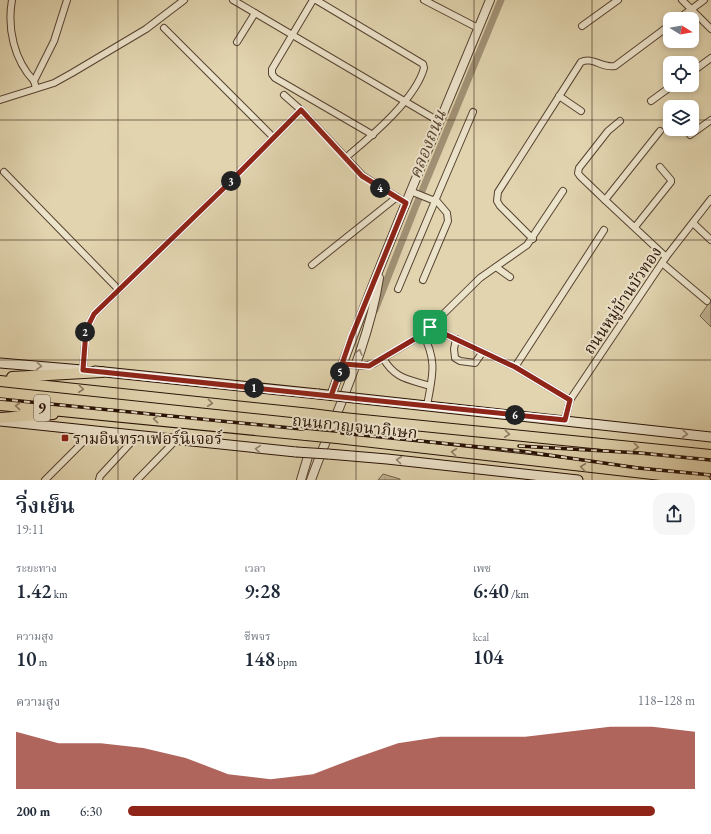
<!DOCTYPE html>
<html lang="th">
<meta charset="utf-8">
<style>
body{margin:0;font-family:"EB Garamond","Noto Serif Thai",serif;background:#f6f6f7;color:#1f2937;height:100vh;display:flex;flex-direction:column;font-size:15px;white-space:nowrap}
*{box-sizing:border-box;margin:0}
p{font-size:13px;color:#747a83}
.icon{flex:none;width:22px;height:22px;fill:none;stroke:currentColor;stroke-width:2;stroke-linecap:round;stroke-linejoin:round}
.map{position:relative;height:480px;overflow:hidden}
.side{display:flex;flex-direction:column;background:#fff;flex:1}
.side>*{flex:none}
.needle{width:26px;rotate:101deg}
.buttons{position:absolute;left:663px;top:12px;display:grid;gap:8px}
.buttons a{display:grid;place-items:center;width:36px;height:36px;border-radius:8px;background:#fff;box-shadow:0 2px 6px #0003;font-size:20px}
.pin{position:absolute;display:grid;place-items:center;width:34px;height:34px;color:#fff;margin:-17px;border-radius:8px;box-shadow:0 2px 6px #0006}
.km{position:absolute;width:20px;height:20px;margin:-10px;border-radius:50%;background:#222;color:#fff;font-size:11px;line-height:20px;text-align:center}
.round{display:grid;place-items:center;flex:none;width:42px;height:42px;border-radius:12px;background:#f6f6f7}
.overview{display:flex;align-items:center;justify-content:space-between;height:68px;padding:0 16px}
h1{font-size:22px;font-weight:600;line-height:30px}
.stats{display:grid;grid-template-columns:repeat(3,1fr);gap:6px;height:68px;padding:4px 16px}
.stats div{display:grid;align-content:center}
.stats b{font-size:20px;font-weight:600}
.stats small{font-size:11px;font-weight:400}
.stats p{font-size:11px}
.chart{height:112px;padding:8px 16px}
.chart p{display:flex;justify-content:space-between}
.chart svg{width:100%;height:72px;margin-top:4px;fill:#8f2418;opacity:.7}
ul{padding:0 16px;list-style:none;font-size:13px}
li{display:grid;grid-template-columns:64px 48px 1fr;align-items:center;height:30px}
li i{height:10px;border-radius:5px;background:#8f2418}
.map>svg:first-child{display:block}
.grass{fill:url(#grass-tufts);stroke:#75624c}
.wetland{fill:url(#wetland-marsh);stroke:#75624c}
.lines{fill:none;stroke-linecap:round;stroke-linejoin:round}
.canal{stroke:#a29276;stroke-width:7}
.minor-casing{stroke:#564230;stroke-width:8}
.tertiary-casing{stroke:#564230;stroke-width:10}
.secondary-casing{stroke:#281106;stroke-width:11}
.trunk-casing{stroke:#281106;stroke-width:12}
.minor{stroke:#ece3cb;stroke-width:6}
.tertiary{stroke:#ece3cb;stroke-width:8}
.secondary{stroke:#ece3cb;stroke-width:9}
.trunk{stroke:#e1d4af;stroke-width:10}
.rail-casing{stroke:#281106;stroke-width:3.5}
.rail{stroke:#ece3cb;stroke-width:2;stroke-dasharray:6;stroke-linecap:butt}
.minor-bridge-casing{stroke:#564230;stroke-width:8;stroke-linecap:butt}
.secondary-bridge-casing{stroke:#281106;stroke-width:11;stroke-linecap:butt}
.trunk-bridge-casing{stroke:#281106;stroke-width:12;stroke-linecap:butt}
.minor-bridge{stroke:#ece3cb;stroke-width:6}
.secondary-bridge{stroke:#ece3cb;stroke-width:9}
.trunk-bridge{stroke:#e1d4af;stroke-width:10}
.oneway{stroke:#948472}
.oneway2{stroke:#8e7c63}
.route-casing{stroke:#fff;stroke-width:8}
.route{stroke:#8f2418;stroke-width:5}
.grid{fill:none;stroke:#281106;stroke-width:1;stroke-opacity:0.55}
.poi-dot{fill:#8f2418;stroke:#ece3cb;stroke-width:1.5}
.labels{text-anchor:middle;stroke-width:4;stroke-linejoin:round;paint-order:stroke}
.shield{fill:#ece3cb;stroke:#635041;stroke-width:1}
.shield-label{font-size:15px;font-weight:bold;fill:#281106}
.street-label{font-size:16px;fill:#281106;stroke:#ece3cb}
.poi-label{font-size:16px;fill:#281106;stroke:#ece3cb;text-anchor:start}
.water-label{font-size:17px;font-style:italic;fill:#594533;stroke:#ece3cb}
</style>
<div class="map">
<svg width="711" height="480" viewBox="0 0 711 480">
<defs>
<pattern id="grass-tufts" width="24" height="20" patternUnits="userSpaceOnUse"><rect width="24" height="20" fill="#c2b392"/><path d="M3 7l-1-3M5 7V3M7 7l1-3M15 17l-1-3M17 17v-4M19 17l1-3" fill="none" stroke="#a7997c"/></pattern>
<pattern id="wetland-marsh" width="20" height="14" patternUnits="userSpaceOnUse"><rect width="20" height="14" fill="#c2b392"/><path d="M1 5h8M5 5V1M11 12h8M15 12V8" fill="none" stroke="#a7997c"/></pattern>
</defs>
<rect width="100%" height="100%" fill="#e1d4af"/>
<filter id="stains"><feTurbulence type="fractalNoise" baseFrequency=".005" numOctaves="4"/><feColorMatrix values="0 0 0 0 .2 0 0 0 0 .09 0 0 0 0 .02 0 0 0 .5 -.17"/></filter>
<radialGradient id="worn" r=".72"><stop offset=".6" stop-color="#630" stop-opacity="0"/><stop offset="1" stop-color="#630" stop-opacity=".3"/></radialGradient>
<path class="grass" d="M 711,300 L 711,327 L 700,316 Z"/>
<path class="wetland" d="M 383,474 L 400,479 L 400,480 L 378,480 Z"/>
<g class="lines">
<path class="canal" d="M 375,310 L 415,208 L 501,0"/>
<g class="minor-casing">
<g id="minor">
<path d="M 12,0 C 7,28 14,60 34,81"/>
<path d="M 233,0 L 440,122"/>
<path d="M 313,0 L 272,69 L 272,74 L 275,78 L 373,135"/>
<path d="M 316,0 L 423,64 L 424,68 C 416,98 374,134 350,154"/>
<path d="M 424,0 L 478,28"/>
<path d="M 682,0 L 711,29"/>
<path d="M 678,19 L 704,0"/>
<path d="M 582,26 L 618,0"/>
<path d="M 164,28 L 273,137"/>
<path d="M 237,42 L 255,13"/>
<path d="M 692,72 L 711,58"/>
<path d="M 36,88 L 34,81 L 54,41 L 67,0"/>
<path d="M 284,95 L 301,110 L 363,176 L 406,203"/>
<path d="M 559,96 L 581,111"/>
<path d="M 0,100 L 54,83 L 72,73 L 146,29 L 184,0"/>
<path d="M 651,101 L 673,85"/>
<path d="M 660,131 L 605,200 L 666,257"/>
<path d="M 690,135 L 711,120"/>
<path d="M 4,172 L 119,290"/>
<path d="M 410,191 L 435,201 L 473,112"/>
<path d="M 605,200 L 580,176 L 578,173 L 579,168 L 608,131 L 620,121"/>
<path d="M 693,223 L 711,240"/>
<path d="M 635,227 L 671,182 L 671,180 L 660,167"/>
<path d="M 533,239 L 500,206 L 497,201 L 498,192 L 581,62 C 592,56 603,69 615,66 L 670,25"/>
<path d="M 662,263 L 707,301"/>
<path d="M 312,265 L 397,197"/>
<path d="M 496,267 L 510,277"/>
<path d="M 423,280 L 448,221 L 447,213 L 435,199"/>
<path d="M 398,289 L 435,201"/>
<path d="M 430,327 L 515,367 L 570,400"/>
<path d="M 423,334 C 438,363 432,376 427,406"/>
<path d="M 456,339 L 454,349 L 455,358 L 460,361 L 475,363 L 482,353"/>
<path d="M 383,358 C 395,379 408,379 430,386"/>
<path d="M 363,366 L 373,364 L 423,334 L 480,278 L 527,245 L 563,191"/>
<path d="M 515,367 L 604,230"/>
<path d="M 83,370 L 86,330 L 94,314 L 223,189 L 301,110"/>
<path d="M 565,420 L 570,400 L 666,257 L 711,199"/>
<path d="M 45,480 L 93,432"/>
<path d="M 99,480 L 100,476 L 136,437"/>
<path d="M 137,480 L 175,441"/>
</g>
</g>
<g class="tertiary-casing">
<g id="tertiary">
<path d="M 331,396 C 379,262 436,132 490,0"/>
<path d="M 301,480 L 309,453"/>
<path d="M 311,480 C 335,414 368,348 379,278"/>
</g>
</g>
<g class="secondary-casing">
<g id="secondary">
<path d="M 0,363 L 82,370"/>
<path d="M 95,371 L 318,394"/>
<path d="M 354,398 L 711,437"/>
<path d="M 0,421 L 296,452"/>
<path d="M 328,454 L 387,459 L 578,480"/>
</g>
</g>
<g class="trunk-casing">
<g id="trunk">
<path d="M 12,377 L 102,372"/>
<path d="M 0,381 L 311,414"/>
<path d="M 0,405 L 306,435"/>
<path d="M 0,418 L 53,414"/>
<path d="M 343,418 L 711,455"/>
<path d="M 337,438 L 705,480"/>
</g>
</g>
<use href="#minor" class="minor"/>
<use href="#tertiary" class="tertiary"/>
<use href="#secondary" class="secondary"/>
<use href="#trunk" class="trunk"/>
<g class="rail-casing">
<g id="rail">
<path d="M 0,399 L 521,451 L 638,468 L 711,475"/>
<path d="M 519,446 L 640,453 L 711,460"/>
</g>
</g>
<use href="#rail" class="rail"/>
<g class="minor-bridge-casing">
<path id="minor-bridge" d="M 343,364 L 363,366"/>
</g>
<g class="secondary-bridge-casing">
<g id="secondary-bridge">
<path d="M 318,394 L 354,398"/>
<path d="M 296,452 L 328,454"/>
</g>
</g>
<g class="trunk-bridge-casing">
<g id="trunk-bridge">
<path d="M 311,414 L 343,418"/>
<path d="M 306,435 L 337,438"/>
</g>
</g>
<use href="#minor-bridge" class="minor-bridge"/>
<use href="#secondary-bridge" class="secondary-bridge"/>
<use href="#trunk-bridge" class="trunk-bridge"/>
</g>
<defs><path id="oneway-chevron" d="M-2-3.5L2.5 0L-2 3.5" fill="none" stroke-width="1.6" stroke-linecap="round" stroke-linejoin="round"/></defs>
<g class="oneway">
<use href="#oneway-chevron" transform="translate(359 352) rotate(-73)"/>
<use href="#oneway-chevron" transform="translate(39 366) rotate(5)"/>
<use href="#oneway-chevron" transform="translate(685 434) rotate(6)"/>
<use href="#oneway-chevron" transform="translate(258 449) rotate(-175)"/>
<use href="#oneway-chevron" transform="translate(399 460) rotate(-174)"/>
</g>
<g class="oneway2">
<use href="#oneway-chevron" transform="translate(81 389) rotate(6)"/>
<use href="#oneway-chevron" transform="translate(210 403) rotate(6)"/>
<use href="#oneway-chevron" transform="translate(18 406) rotate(-175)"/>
<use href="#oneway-chevron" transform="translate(156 419) rotate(-174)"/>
<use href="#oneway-chevron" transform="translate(507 434) rotate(6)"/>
<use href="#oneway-chevron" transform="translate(636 447) rotate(6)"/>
<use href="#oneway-chevron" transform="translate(454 452) rotate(-173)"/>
<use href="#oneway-chevron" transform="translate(583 467) rotate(-173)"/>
</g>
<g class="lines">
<g class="route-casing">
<path id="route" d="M 430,327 L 423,334 L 369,366 L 343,364 L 331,396 L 83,370 L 86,330 L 94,314 L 223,189 L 301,110 L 362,176 L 406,203 L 351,338 L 331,396 L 565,420 L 570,400 L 515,367 L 430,327"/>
</g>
<use href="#route" class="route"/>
</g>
<path class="grid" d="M 118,0 L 118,480M 237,0 L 237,480M 356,0 L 356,480M 474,0 L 474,480M 592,0 L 592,480M 0,120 L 670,120M 692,120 L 711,120M 0,240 L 711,240M 0,360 L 711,360"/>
<rect class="poi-dot" x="61" y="434" width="8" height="8" rx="2"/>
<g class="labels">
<rect class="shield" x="34" y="395" width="16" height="26" rx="3"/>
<g class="shield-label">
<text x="42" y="413">9</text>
</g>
<g class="street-label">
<text transform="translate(622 300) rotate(-56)" y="6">ถนนหมู่บ้านบัวทอง</text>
<text transform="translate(355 426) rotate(6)" y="6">ถนนกาญจนาภิเษก</text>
</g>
<g class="poi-label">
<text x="73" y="444">รามอินทราเฟอร์นิเจอร์</text>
</g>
<g class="water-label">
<text transform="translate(427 144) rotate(-68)" y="6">คลองถนน</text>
</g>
</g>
<rect width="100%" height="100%" filter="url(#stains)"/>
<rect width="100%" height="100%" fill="url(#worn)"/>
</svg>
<div class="buttons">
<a><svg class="needle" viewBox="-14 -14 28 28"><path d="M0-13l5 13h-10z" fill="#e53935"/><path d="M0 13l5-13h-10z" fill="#747a83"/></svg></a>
<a><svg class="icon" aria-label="locate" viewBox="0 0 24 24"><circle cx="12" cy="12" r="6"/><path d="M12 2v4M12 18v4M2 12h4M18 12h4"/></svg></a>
<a><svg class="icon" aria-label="layers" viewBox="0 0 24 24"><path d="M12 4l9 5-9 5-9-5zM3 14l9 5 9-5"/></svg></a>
</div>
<div class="pin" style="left:430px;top:327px;background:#1e9e55"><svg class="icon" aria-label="arrive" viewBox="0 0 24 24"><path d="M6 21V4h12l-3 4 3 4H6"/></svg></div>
<b class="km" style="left:254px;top:388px">1</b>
<b class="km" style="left:85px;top:332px">2</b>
<b class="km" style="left:231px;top:181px">3</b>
<b class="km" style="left:380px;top:188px">4</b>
<b class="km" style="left:340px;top:372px">5</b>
<b class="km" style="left:515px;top:415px">6</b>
</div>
<section class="side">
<div class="overview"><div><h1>วิ่งเย็น</h1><p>19:11</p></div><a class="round"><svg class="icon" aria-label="share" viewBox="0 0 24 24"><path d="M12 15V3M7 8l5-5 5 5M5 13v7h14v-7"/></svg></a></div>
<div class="stats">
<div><p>ระยะทาง</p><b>1.42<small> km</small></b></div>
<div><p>เวลา</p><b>9:28</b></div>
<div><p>เพซ</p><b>6:40<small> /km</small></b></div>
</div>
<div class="stats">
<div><p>ความสูง</p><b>10<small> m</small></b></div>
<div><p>ชีพจร</p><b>148<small> bpm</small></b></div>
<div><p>kcal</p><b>104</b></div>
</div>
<div class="chart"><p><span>ความสูง</span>118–128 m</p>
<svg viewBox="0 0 160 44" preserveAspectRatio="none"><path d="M0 44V9L10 16L20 16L30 19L40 25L50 35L60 38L70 35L80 25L90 16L100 12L110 12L120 12L130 9L140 6L150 6L160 9V44z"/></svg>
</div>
<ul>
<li><b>200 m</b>6:30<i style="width:93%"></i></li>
</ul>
</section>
